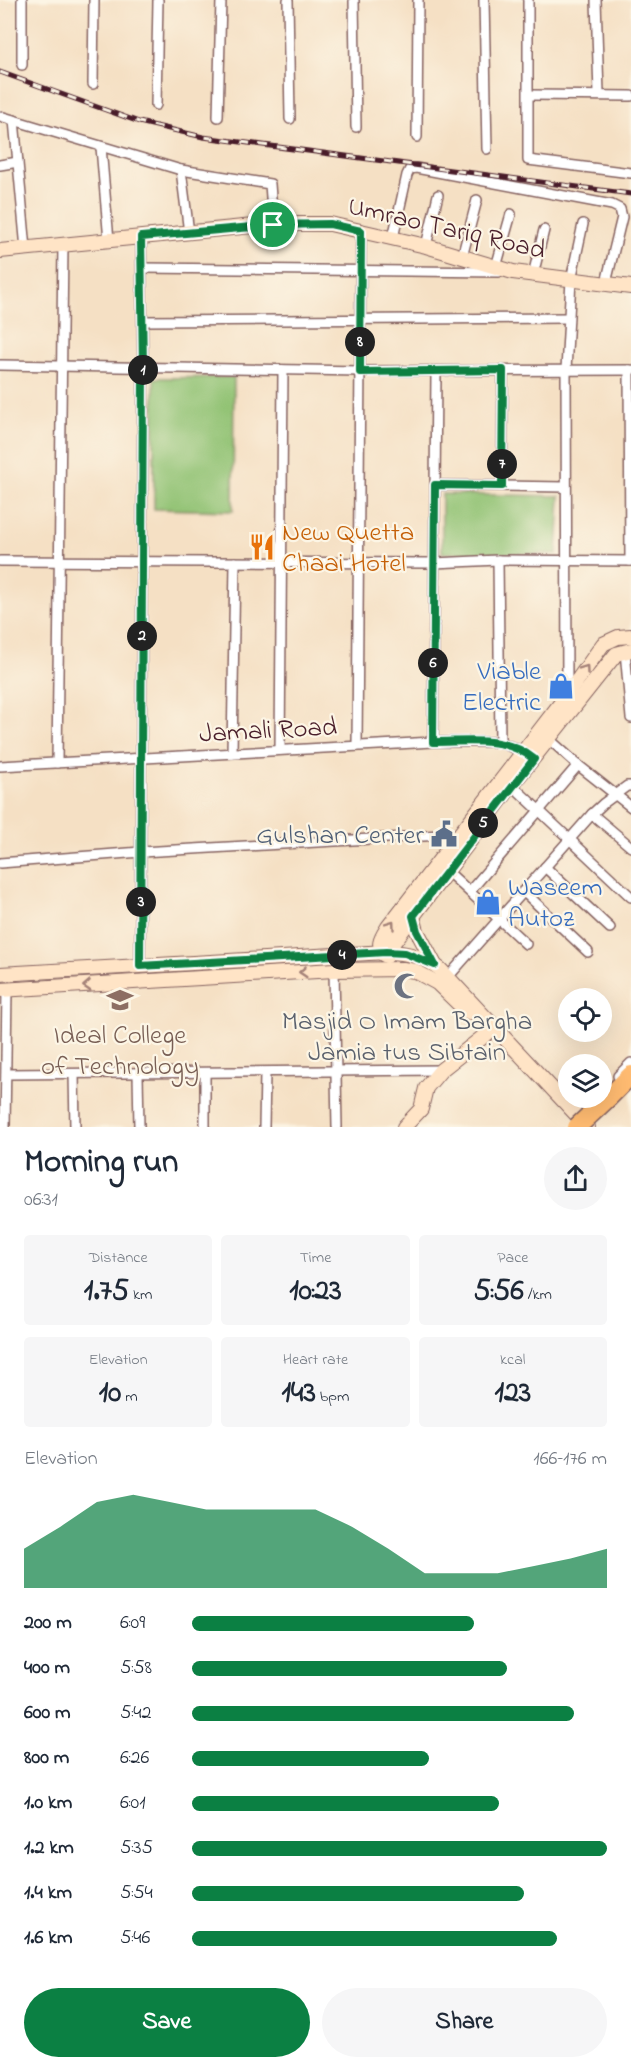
<!DOCTYPE html>
<meta charset="utf-8">
<style>
body{margin:0;font-family:"Indie Flower",sans-serif;background:#f6f6f7;color:#1f2937;height:100vh;display:flex;flex-direction:column;font-size:22px;white-space:nowrap}
*{box-sizing:border-box;margin:0}
p{font-size:20px;color:#747a83}
.icon{flex:none;width:33px;height:33px;fill:none;stroke:currentColor;stroke-width:2;stroke-linecap:round;stroke-linejoin:round}
.map{position:relative;height:1127px;overflow:hidden}
.side{display:flex;flex-direction:column;background:#fff;flex:1}
.side>*{flex:none}
.controls{position:absolute;left:558px;top:988px;display:grid;gap:12px}
.controls a{display:grid;place-items:center;width:54px;height:54px;border-radius:50%;background:#fff;box-shadow:0 6px 24px #0002;font-size:30px}
.pin{position:absolute;display:grid;place-items:center;width:51px;height:51px;color:#fff;margin:-26px;border:3px solid #fff;border-radius:50%;box-shadow:0 2px 6px #0007}
.km{position:absolute;width:30px;height:30px;margin:-15px;border-radius:50%;background:#222;color:#fff;font-size:16px;line-height:30px;text-align:center}
.round{display:grid;place-items:center;flex:none;width:63px;height:63px;border-radius:32px;background:#f6f6f7}
.overview{display:flex;align-items:center;justify-content:space-between;height:102px;padding:0 24px}
h1{font-size:33px;font-weight:700;line-height:45px}
.metrics{display:grid;grid-template-columns:repeat(3,1fr);gap:9px;height:102px;padding:6px 24px}
.metrics div{display:grid;align-content:center;border-radius:6px;background:#f6f6f7;text-align:center}
.metrics b{font-size:30px;font-weight:700}
.metrics small{font-size:16px;font-weight:400}
.metrics p{font-size:16px}
.chart{height:168px;padding:12px 24px}
.chart p{display:flex;justify-content:space-between}
.chart svg{width:100%;height:108px;margin-top:6px;fill:#0b8043;opacity:.7}
.primary-button{display:flex;gap:12px;margin-top:auto;padding:12px 24px}
.primary-button a{flex:1;height:69px;border-radius:36px;background:#0b8043;color:#fff;font-size:24px;font-weight:700;line-height:69px;text-align:center}
.primary-button a+a{background:#f6f6f7;color:#1f2937}
ul{padding:0 24px;list-style:none;font-size:20px}
li{display:grid;grid-template-columns:96px 72px 1fr;align-items:center;height:45px}
li i{height:15px;border-radius:8px;background:#0b8043}
.map>svg:first-child{display:block}
.green{fill:#91c273;stroke:#6e704f;stroke-width:1.5}
.lines{fill:none;stroke-linecap:round;stroke-linejoin:round}
.street-casing{stroke:#866361;stroke-width:12}
.secondary-casing{stroke:#866361;stroke-width:16}
.highway-casing{stroke:#866361;stroke-width:21}
.street{stroke:#fff;stroke-width:9}
.secondary{stroke:#ffe4c6;stroke-width:14}
.highway{stroke:#ffbb71;stroke-width:18}
.rail-casing{stroke:#4a1f2b;stroke-width:5}
.rail{stroke:#fcf5e5;stroke-width:3;stroke-dasharray:9;stroke-linecap:butt}
.highway-bridge-casing{stroke:#866361;stroke-width:21;stroke-linecap:butt}
.highway-bridge{stroke:#ffbb71;stroke-width:18}
.oneway{stroke:#a48278}
.route-casing{stroke:#fff;stroke-width:12}
.route{stroke:#0b8043;stroke-width:8}
.labels{text-anchor:middle;stroke-width:4.5;stroke-linejoin:round;paint-order:stroke}
.street-label{font-size:27px;fill:#4a1f2b;stroke:#fcf5e5}
.food-label{font-size:27px;fill:#c56008;stroke:#fcf5e5;text-anchor:start}
.shop-label{font-size:27px;fill:#366cbe;stroke:#fcf5e5;text-anchor:end}
.service-label{font-size:27px;fill:#4e5e75;stroke:#fcf5e5;text-anchor:end}
.worship-label{font-size:27px;fill:#5b616d;stroke:#fcf5e5}
.education-label{font-size:27px;fill:#785e54;stroke:#fcf5e5}
</style>
<div class="map">
<svg width="631" height="1127" viewBox="0 0 631 1127">
<rect width="100%" height="100%" fill="#fcf5e5"/>
<filter id="ink" filterUnits="userSpaceOnUse"><feTurbulence type="fractalNoise" baseFrequency=".0167" numOctaves="2"/><feDisplacementMap in="SourceGraphic" scale="12" xChannelSelector="R" yChannelSelector="G"/><feConvolveMatrix kernelMatrix="1 2 1 2 8 2 1 2 1" color-interpolation-filters="sRGB"/></filter>
<filter id="wash" filterUnits="userSpaceOnUse"><feTurbulence type="fractalNoise" baseFrequency=".008" numOctaves="4" result="noise"/><feDisplacementMap in="SourceGraphic" scale="24" xChannelSelector="R" yChannelSelector="G"/><feGaussianBlur stdDeviation="1.35" result="paint"/><feColorMatrix in="noise" values="0 0 0 0 0 0 0 0 0 0 0 0 0 0 0 0 0 1.4 0 .05"/><feComposite in="paint" operator="in"/></filter>
<g filter="url(#wash)">
<rect width="100%" height="100%" fill="#f5e0c4"/>
<g class="green">
<path d="M 234,377 L 233,511 L 154,509 L 154,378 Z"/>
<path d="M 442,494 L 560,496 L 557,554 L 442,553 Z"/>
</g>
</g>
<g filter="url(#ink)">
<g class="lines">
<g class="street-casing">
<g id="street">
<path d="M 22,0 L 22,65"/>
<path d="M 288,0 L 290,119"/>
<path d="M 354,0 L 356,127"/>
<path d="M 484,0 L 487,149"/>
<path d="M 528,0 L 528,160 L 631,173"/>
<path d="M 596,0 L 599,94"/>
<path d="M 93,84 L 94,0"/>
<path d="M 529,95 L 631,96"/>
<path d="M 156,105 L 158,0"/>
<path d="M 0,116 L 181,170 L 270,184 L 273,224"/>
<path d="M 218,117 L 221,0"/>
<path d="M 14,120 L 26,249"/>
<path d="M 417,137 L 418,0"/>
<path d="M 101,147 L 109,241"/>
<path d="M 0,165 L 18,162"/>
<path d="M 181,170 L 189,233"/>
<path d="M 393,238 L 407,175 L 410,169 L 416,168 L 612,205 L 620,209 L 622,217 L 606,283"/>
<path d="M 426,246 L 438,195"/>
<path d="M 462,257 L 477,200"/>
<path d="M 496,267 L 511,214"/>
<path d="M 142,268 L 499,272"/>
<path d="M 533,275 L 544,230"/>
<path d="M 143,321 L 568,318"/>
<path d="M 0,365 L 360,371 L 631,370"/>
<path d="M 629,370 L 630,561"/>
<path d="M 435,485 L 565,487"/>
<path d="M 502,486 L 503,371"/>
<path d="M 498,560 L 500,742"/>
<path d="M 0,561 L 434,563 L 498,560 L 631,561"/>
<path d="M 625,651 L 631,718"/>
<path d="M 567,693 L 566,370 L 571,280 L 583,224"/>
<path d="M 549,739 L 578,765 L 631,807"/>
<path d="M 433,742 L 436,371"/>
<path d="M 357,746 L 361,231"/>
<path d="M 280,750 L 283,370"/>
<path d="M 232,753 L 235,562"/>
<path d="M 57,763 L 63,245"/>
<path d="M 0,766 L 433,742 L 500,742 L 528,754"/>
<path d="M 512,785 L 631,897"/>
<path d="M 592,814 L 631,847"/>
<path d="M 0,863 L 141,852 L 441,835 L 456,845"/>
<path d="M 545,867 L 610,928"/>
<path d="M 447,871 L 526,944"/>
<path d="M 470,891 L 578,765"/>
<path d="M 523,891 L 588,952"/>
<path d="M 140,966 L 143,367 L 141,237"/>
<path d="M 334,970 L 337,1127"/>
<path d="M 448,977 L 592,814 L 604,803 L 627,786 L 631,786"/>
<path d="M 7,1074 L 441,1070"/>
<path d="M 74,1074 L 75,1127"/>
<path d="M 138,1074 L 139,1127"/>
<path d="M 205,1074 L 205,1127"/>
<path d="M 618,1076 L 631,1063"/>
<path d="M 571,1098 L 583,1108 L 596,1098"/>
<path d="M 5,1127 L 7,990"/>
<path d="M 264,1127 L 265,1073"/>
</g>
</g>
<g class="secondary-casing">
<g id="secondary">
<path d="M 0,251 L 273,224 L 330,224 L 426,246 L 513,272 L 631,287"/>
<path d="M 413,916 L 417,931 L 435,965"/>
<path d="M 384,955 L 512,785 L 616,654 L 631,650"/>
<path d="M 387,956 C 375,946 381,938 388,927 L 567,695 L 603,644 L 618,637 L 631,636"/>
<path d="M 0,974 L 386,952 C 405,952 425,957 440,969 L 588,1127"/>
<path d="M 0,990 L 334,970 L 403,969 L 415,971 L 437,983 L 468,1013"/>
<path d="M 404,1127 L 421,1109 L 426,1088 L 441,1070 L 488,1033"/>
</g>
</g>
<g class="highway-casing">
<path id="highway" d="M 609,1097 L 631,1075"/>
</g>
<use href="#street" class="street"/>
<use href="#secondary" class="secondary"/>
<use href="#highway" class="highway"/>
<g class="rail-casing">
<path id="rail" d="M 0,72 L 139,122 L 203,137 L 631,194"/>
</g>
<use href="#rail" class="rail"/>
<g class="highway-bridge-casing">
<path id="highway-bridge" d="M 577,1127 L 609,1097"/>
</g>
<use href="#highway-bridge" class="highway-bridge"/>
</g>
<defs><path id="oneway-chevron" d="M-2-3.5L2.5 0L-2 3.5" fill="none" stroke-width="1.6" stroke-linecap="round" stroke-linejoin="round" transform="scale(1.5)"/></defs>
<g class="oneway">
<use href="#oneway-chevron" transform="translate(585 669) rotate(-55)"/>
<use href="#oneway-chevron" transform="translate(391 924) rotate(-54)"/>
<use href="#oneway-chevron" transform="translate(303 972) rotate(176)"/>
<use href="#oneway-chevron" transform="translate(87 986) rotate(176)"/>
</g>
</g>
<g class="lines" filter="url(#ink)">
<g class="route-casing">
<path id="route" d="M 330,224 L 361,231 L 360,372 L 503,370 L 502,486 L 435,485 L 433,742 C 468,742 504,735 534,759 L 413,916 L 417,931 L 435,965 L 405,953 L 386,952 L 140,966 L 143,367 L 141,237 L 273,225 Z"/>
</g>
<use href="#route" class="route"/>
</g>
<defs>
<g id="restaurant-bare" transform="scale(2.07)"><path d="M-5-6h1v4h1v-4h1v4h1v-4h1v5L-1.5 .5V6h-2V.5L-5-1ZM5-6V6H3V1.5H1.5Q1.5-4 5-6Z" fill="#e8710a" stroke="#fcf5e5" stroke-width="2.5" paint-order="stroke"/></g>
<g id="shop-bare" transform="scale(2.07)"><path d="M-5-2.5h2.3a2.7 3.5 0 0 1 5.4 0H5L5.5 6h-11ZM-1.5-2.5h3a1.5 2.3 0 0 0-3 0Z" fill="#3f7fe0" stroke="#fcf5e5" stroke-width="2.5" paint-order="stroke"/></g>
<g id="civic-bare" transform="scale(2.07)"><path d="M-.6-6.5H3V-4.5H.6V-3L4-1V1h2V6H-6V1h2V-1L-.6-3ZM-1.2 2.5V6h2.4V2.5Z" fill="#5c6f8a" stroke="#fcf5e5" stroke-width="2.5" paint-order="stroke"/></g>
<g id="mosque-bare" transform="scale(2.07)"><path d="M3.5-4.9A6 6 0 1 0 3.5 4.9A5 5 0 1 1 3.5-4.9Z" fill="#6b7280" stroke="#fcf5e5" stroke-width="2.5" paint-order="stroke"/></g>
<g id="university-bare" transform="scale(2.07)"><path d="M0-5L7-2L0 1L-7-2ZM-4 1L0 2.5L4 1V4Q0 6-4 4Z" fill="#8d6e63" stroke="#fcf5e5" stroke-width="2.5" paint-order="stroke"/></g>
</defs>
<g fill-rule="evenodd">
<use href="#restaurant-bare" x="262" y="547"/>
<use href="#shop-bare" x="561" y="686"/>
<use href="#civic-bare" x="444" y="834"/>
<use href="#shop-bare" x="488" y="902"/>
<use href="#mosque-bare" x="407" y="986"/>
<use href="#university-bare" x="120" y="1000"/>
</g>
<g class="labels">
<g class="street-label">
<text transform="translate(447 227) rotate(13)" y="9">Umrao Tariq Road</text>
<text transform="translate(268 729) rotate(-3)" y="9">Jamali Road</text>
</g>
<g class="food-label">
<text x="282" y="540">New Quetta<tspan x="282" dy="31">Chaai Hotel</tspan></text>
</g>
<g class="shop-label">
<text x="541" y="679">Viable<tspan x="541" dy="31">Electric</tspan></text>
<text x="508" y="895" text-anchor="start">Waseem<tspan x="508" dy="31">Autoz</tspan></text>
</g>
<g class="service-label">
<text x="424" y="843">Gulshan Center</text>
</g>
<g class="worship-label">
<text x="407" y="1029">Masjid O Imam Bargha<tspan x="407" dy="31">Jamia tus Sibtain</tspan></text>
</g>
<g class="education-label">
<text x="120" y="1043">Ideal College<tspan x="120" dy="31">of Technology</tspan></text>
</g>
</g>
</svg>
<div class="controls">
<a><svg class="icon" aria-label="locate" viewBox="0 0 24 24"><circle cx="12" cy="12" r="6"/><path d="M12 2v4M12 18v4M2 12h4M18 12h4"/></svg></a>
<a><svg class="icon" aria-label="layers" viewBox="0 0 24 24"><path d="M12 4l9 5-9 5-9-5zM3 14l9 5 9-5"/></svg></a>
</div>
<div class="pin" style="left:273px;top:225px;background:#1e9e55"><svg class="icon" aria-label="arrive" viewBox="0 0 24 24"><path d="M6 21V4h12l-3 4 3 4H6"/></svg></div>
<b class="km" style="left:143px;top:370px">1</b>
<b class="km" style="left:142px;top:636px">2</b>
<b class="km" style="left:141px;top:902px">3</b>
<b class="km" style="left:342px;top:955px">4</b>
<b class="km" style="left:483px;top:823px">5</b>
<b class="km" style="left:433px;top:663px">6</b>
<b class="km" style="left:502px;top:464px">7</b>
<b class="km" style="left:360px;top:342px">8</b>
</div>
<section class="side">
<div class="overview"><div><h1>Morning run</h1><p>06:31</p></div><a class="round"><svg class="icon" aria-label="share" viewBox="0 0 24 24"><path d="M12 15V3M7 8l5-5 5 5M5 13v7h14v-7"/></svg></a></div>
<div class="metrics">
<div><p>Distance</p><b>1.75<small> km</small></b></div>
<div><p>Time</p><b>10:23</b></div>
<div><p>Pace</p><b>5:56<small> /km</small></b></div>
</div>
<div class="metrics">
<div><p>Elevation</p><b>10<small> m</small></b></div>
<div><p>Heart rate</p><b>143<small> bpm</small></b></div>
<div><p>kcal</p><b>123</b></div>
</div>
<div class="chart"><p><span>Elevation</span>166–176 m</p>
<svg viewBox="0 0 160 44" preserveAspectRatio="none"><path d="M0 44V28L10 19L20 9L30 6L40 9L50 12L60 12L70 12L80 12L90 19L100 28L110 38L120 38L130 38L140 35L150 32L160 28V44z"/></svg>
</div>
<ul>
<li><b>200 m</b>6:09<i style="width:68%"></i></li>
<li><b>400 m</b>5:58<i style="width:76%"></i></li>
<li><b>600 m</b>5:42<i style="width:92%"></i></li>
<li><b>800 m</b>6:26<i style="width:57%"></i></li>
<li><b>1.0 km</b>6:01<i style="width:74%"></i></li>
<li><b>1.2 km</b>5:35<i style="width:100%"></i></li>
<li><b>1.4 km</b>5:54<i style="width:80%"></i></li>
<li><b>1.6 km</b>5:46<i style="width:88%"></i></li>
</ul>
<div class="primary-button"><a>Save</a><a>Share</a></div>
</section>
